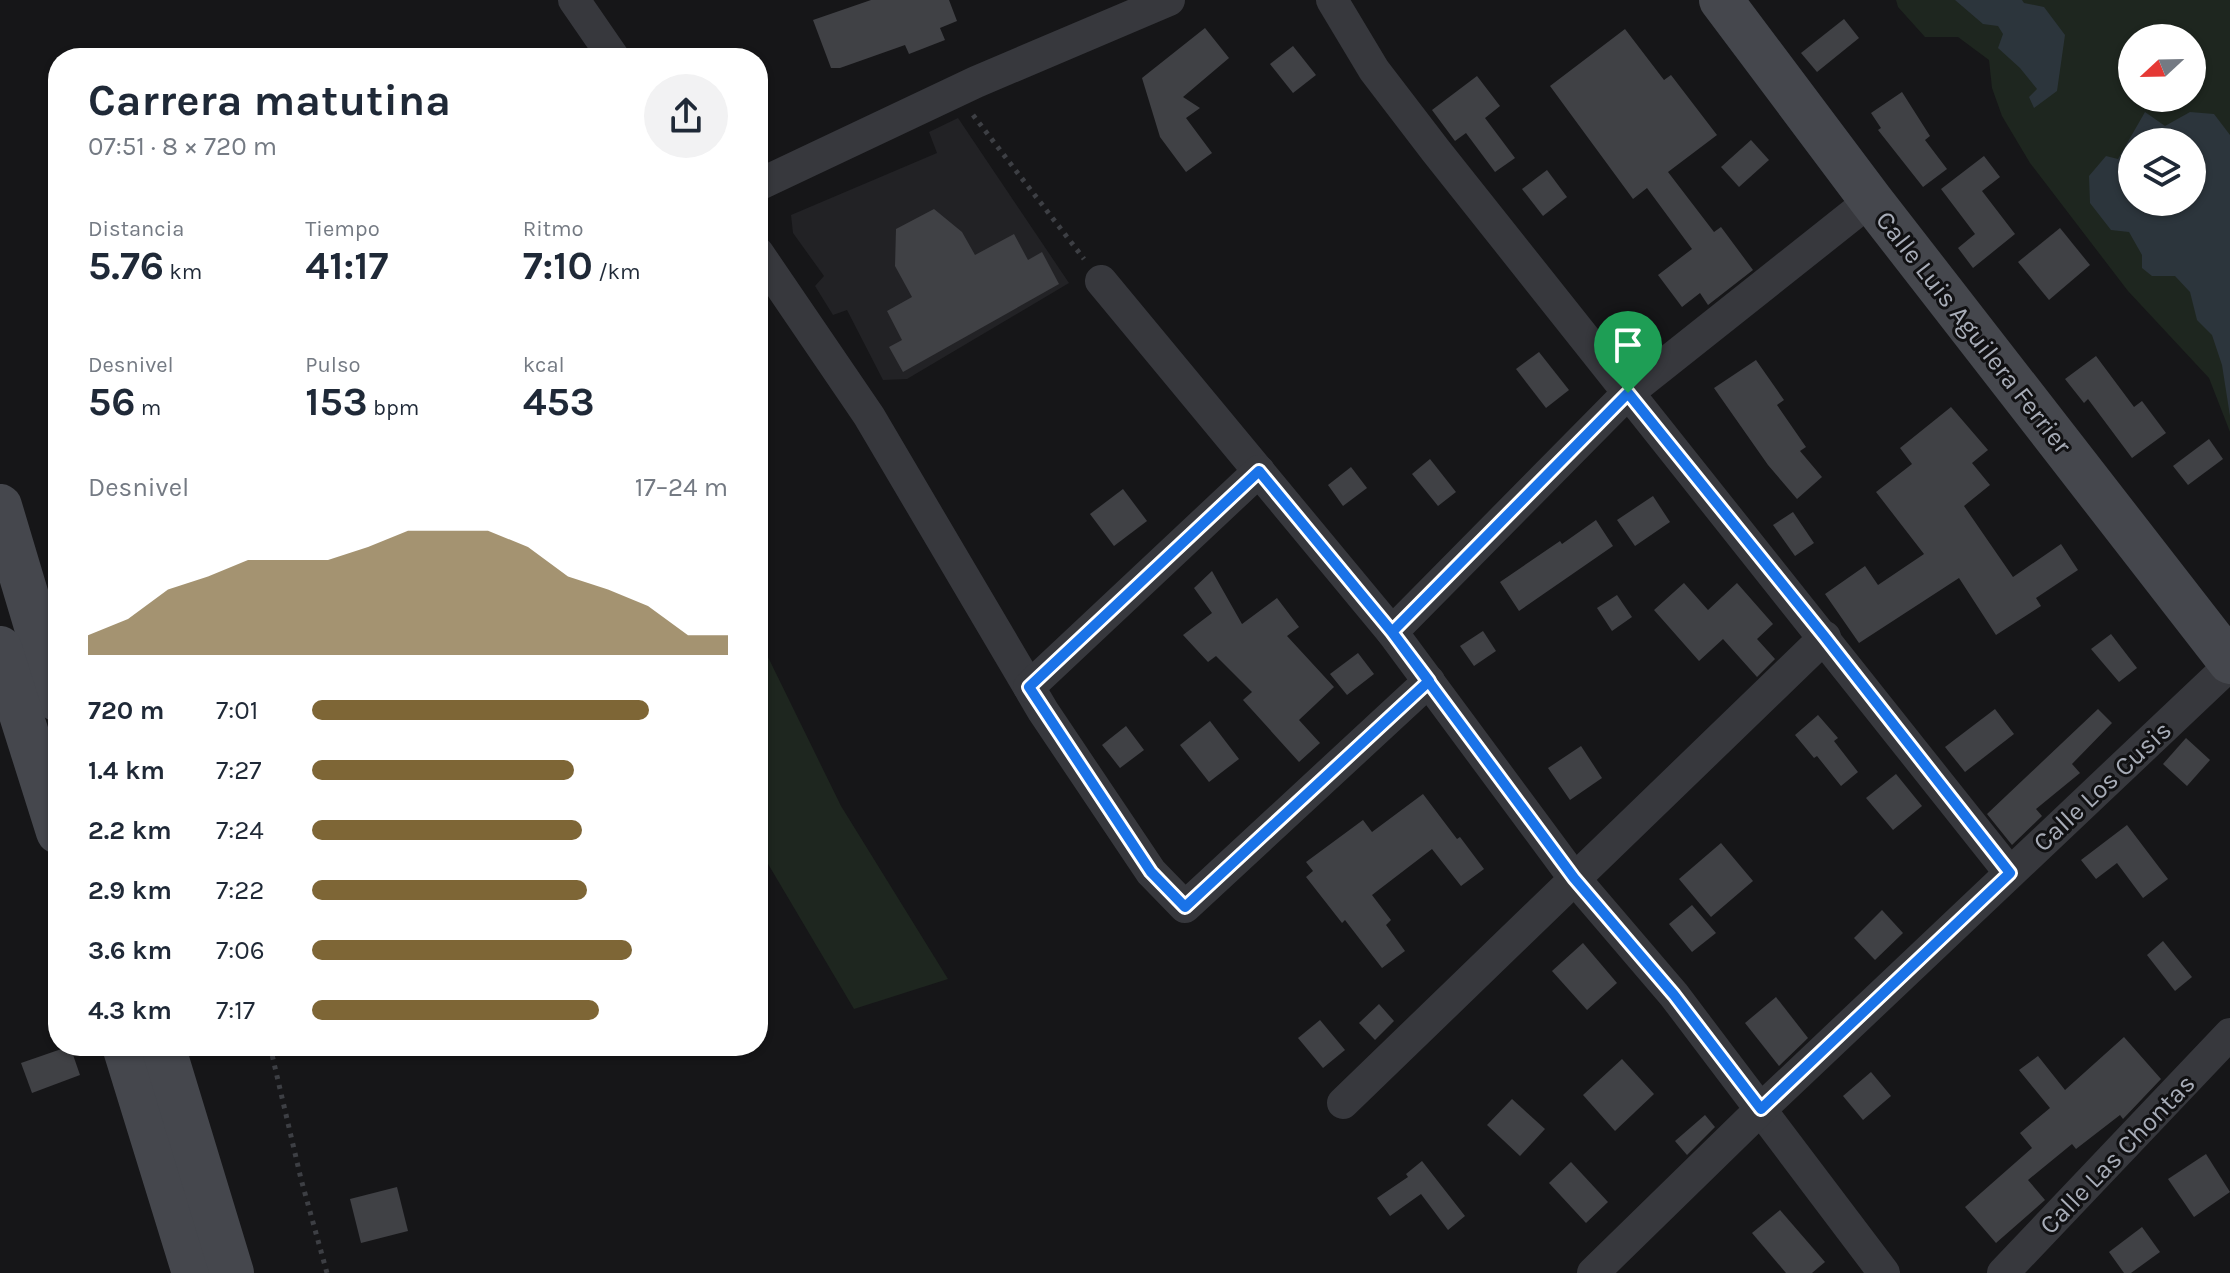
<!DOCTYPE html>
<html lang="es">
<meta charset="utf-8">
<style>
body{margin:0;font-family:Karla,sans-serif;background:#f2f2f3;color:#1f2937;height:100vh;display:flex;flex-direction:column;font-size:30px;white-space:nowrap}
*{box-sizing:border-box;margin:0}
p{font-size:26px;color:#747a83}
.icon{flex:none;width:44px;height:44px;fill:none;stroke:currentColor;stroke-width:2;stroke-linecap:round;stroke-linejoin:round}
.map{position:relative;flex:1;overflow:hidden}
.panel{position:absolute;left:48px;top:48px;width:720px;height:1008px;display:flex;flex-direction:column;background:#fff;border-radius:32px;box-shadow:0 2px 6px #0004}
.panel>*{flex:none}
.needle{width:52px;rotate:248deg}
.tools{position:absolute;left:2118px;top:24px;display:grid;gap:16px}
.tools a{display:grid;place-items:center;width:88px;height:88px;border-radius:50%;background:#fff;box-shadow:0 2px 6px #0004;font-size:40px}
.pin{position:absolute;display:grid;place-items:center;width:68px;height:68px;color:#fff;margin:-82px -34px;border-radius:50% 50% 50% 0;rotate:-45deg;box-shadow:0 0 8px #0007}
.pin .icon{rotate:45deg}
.round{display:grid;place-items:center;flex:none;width:84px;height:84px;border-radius:42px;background:#f2f2f3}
.headline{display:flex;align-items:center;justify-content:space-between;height:136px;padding:0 40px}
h1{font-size:44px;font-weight:700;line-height:60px}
.stats{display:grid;grid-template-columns:repeat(3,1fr);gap:12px;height:136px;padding:8px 40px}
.stats div{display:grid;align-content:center}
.stats b{font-size:40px;font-weight:700}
.stats small{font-size:22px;font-weight:400}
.stats p{font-size:22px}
.chart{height:224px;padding:16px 40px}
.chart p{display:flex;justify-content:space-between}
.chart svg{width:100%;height:144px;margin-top:8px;fill:#7e6636;opacity:.7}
ul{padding:0 40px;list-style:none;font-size:26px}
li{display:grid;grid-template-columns:128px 96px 1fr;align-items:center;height:60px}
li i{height:20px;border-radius:10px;background:#7e6636}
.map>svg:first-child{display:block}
.built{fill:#222225}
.green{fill:#1e261f;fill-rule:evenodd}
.water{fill:#2c353c;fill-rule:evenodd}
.building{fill:#404145}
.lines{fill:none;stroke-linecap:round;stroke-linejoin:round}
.path{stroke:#3d3f44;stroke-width:5;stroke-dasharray:4 6;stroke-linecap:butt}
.street{stroke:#37383d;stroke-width:32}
.secondary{stroke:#45474d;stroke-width:44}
.route-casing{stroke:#fff;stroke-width:16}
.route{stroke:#1a73e8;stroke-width:10}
.labels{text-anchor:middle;stroke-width:6;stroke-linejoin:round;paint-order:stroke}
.street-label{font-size:26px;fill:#a8adb8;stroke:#111113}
</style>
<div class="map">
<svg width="2230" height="1273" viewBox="0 0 2230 1273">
<rect width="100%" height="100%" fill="#161618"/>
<path class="built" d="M 958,118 L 1069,283 L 907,379 L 883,380 L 847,310 L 833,315 L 815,286 L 824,276 L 793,233 L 791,215 L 937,153 L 929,132 Z"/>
<g class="green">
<path d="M 1896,0 L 2230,0 L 2230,432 L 2209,378 L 2128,291 L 2030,163 L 2002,116 L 1992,88 L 1989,60 L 1958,37 L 1925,37 L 1898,7 ZM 2132,38 L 2192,38 L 2192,98 L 2132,98 ZM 2132,142 L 2192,142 L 2192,202 L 2132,202 Z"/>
<path d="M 766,653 L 841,806 L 948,979 L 854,1009 L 758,847 L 758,661 Z"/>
</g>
<g class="water">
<path d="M 1955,0 L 2022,0 L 2024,3 L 2044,7 L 2065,35 L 2057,91 L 2034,108 L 2029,97 L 2037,89 L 2020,68 L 1998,48 L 2003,34 L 1998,26 L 1983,24 Z"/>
<path d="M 2145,112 L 2165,126 L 2190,112 L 2214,114 L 2230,135 L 2230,416 L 2222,365 L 2212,335 L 2197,320 L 2190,292 L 2175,276 L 2152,276 L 2142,268 L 2142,255 L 2129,232 L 2111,230 L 2090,203 L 2089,176 L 2106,156 L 2118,159 ZM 2132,142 L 2192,142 L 2192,202 L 2132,202 Z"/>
</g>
<g class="building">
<path d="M 871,0 L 949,0 L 957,21 L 940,28 L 945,40 L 909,54 L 905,45 L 840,68 L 831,68 L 813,20 Z"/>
<path d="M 1844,19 L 1859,38 L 1817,72 L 1801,53 Z"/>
<path d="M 1205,28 L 1229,58 L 1183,97 L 1200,108 L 1186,118 L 1212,153 L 1186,172 L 1160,137 L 1142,78 Z"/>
<path d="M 1625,29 L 1664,80 L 1671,75 L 1717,135 L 1668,172 L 1714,232 L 1721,227 L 1753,270 L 1708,305 L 1700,293 L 1682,307 L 1658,275 L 1692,249 L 1647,188 L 1633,199 L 1550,86 Z"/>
<path d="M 1293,46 L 1316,75 L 1293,93 L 1270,64 Z"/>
<path d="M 1477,76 L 1500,106 L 1485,118 L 1515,158 L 1495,172 L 1466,133 L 1455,141 L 1432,110 Z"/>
<path d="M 1902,92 L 1930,136 L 1925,140 L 1947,169 L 1923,187 L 1878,130 L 1881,128 L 1871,113 Z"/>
<path d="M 1751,140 L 1769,160 L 1739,187 L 1721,167 Z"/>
<path d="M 1984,156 L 2000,177 L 1982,191 L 2015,234 L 1973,268 L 1958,248 L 1975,234 L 1941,189 Z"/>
<path d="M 1547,170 L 1567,197 L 1543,216 L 1522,189 Z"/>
<path d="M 934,209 L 962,232 L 975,255 L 1014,234 L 1028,260 L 1042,252 L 1059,284 L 903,372 L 889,347 L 902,340 L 887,311 L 912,297 L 895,266 L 896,229 Z"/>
<path d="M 2060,228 L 2090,265 L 2049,300 L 2018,262 Z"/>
<path d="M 1539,352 L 1569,390 L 1546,408 L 1516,369 Z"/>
<path d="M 2096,356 L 2134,407 L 2142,401 L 2166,433 L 2132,458 L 2088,399 L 2084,403 L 2065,379 Z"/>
<path d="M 1756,360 L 1784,400 L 1777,405 L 1806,447 L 1800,451 L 1822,477 L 1797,499 L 1768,465 L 1714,388 Z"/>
<path d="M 1951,407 L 1988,450 L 1972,463 L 1990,485 L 1964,506 L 2013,577 L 2061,544 L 2078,570 L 2036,598 L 2041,606 L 1996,635 L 1959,578 L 1859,643 L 1825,594 L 1865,566 L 1878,585 L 1924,554 L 1876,492 L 1912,464 L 1900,448 Z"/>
<path d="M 2209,439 L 2223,459 L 2188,485 L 2173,466 Z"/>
<path d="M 1430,459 L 1456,492 L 1438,506 L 1412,474 Z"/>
<path d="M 1351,467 L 1367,488 L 1343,506 L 1328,485 Z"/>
<path d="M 1123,489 L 1147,521 L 1114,546 L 1090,514 Z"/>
<path d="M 1653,496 L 1670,522 L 1635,546 L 1617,520 Z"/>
<path d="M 1793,512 L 1814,543 L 1795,556 L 1773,525 Z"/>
<path d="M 1596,520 L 1613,546 L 1519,611 L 1500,582 L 1560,541 L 1562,544 Z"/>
<path d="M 1212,571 L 1242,624 L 1277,598 L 1299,627 L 1287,636 L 1334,687 L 1299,720 L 1320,743 L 1299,762 L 1243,700 L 1252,692 L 1216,656 L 1208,662 L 1183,635 L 1212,613 L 1194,588 Z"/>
<path d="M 1684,583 L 1708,610 L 1737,583 L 1773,624 L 1757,639 L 1775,659 L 1757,677 L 1723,639 L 1699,661 L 1654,610 Z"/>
<path d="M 1617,595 L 1632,617 L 1612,631 L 1597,608 Z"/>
<path d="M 1483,631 L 1496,651 L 1474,666 L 1460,646 Z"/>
<path d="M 2111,634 L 2137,668 L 2119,682 L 2091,649 Z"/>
<path d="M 1358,653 L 1374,674 L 1347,695 L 1330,674 Z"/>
<path d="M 1995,709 L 2014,734 L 1965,772 L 1945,747 Z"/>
<path d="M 2098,709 L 2112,723 L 2072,764 L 2080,773 L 2036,809 L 2042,816 L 2012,845 L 1987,814 Z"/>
<path d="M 1818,715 L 1838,738 L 1834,741 L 1858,772 L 1841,786 L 1817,756 L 1814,758 L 1795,735 Z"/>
<path d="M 1210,721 L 1239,759 L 1209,782 L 1180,745 Z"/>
<path d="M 1126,726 L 1144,750 L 1120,768 L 1102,745 Z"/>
<path d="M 2186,738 L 2210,760 L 2187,786 L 2163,764 Z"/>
<path d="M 1581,746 L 1602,778 L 1570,800 L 1548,768 Z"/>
<path d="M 1896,774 L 1922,806 L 1893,830 L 1866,798 Z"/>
<path d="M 1423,794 L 1457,839 L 1460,837 L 1484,869 L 1461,886 L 1432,849 L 1372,895 L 1391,920 L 1386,925 L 1405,951 L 1382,968 L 1345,920 L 1342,923 L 1306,877 L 1313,871 L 1306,862 L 1363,820 L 1372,832 Z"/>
<path d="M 2127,825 L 2168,879 L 2143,898 L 2117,863 L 2096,879 L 2081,860 Z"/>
<path d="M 1721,843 L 1753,881 L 1711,917 L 1679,879 Z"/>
<path d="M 1692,905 L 1716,933 L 1692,952 L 1669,924 Z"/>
<path d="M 1882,910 L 1903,933 L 1875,960 L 1854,938 Z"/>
<path d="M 2163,941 L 2192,977 L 2175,991 L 2147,955 Z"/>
<path d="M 1583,943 L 1617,983 L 1587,1010 L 1552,971 Z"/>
<path d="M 1776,997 L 1808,1038 L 1779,1066 L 1745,1023 Z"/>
<path d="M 1379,1004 L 1394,1021 L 1375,1040 L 1359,1023 Z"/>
<path d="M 1320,1020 L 1345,1050 L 1323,1068 L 1298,1038 Z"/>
<path d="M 2124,1037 L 2161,1079 L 2123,1119 L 2120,1115 L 2076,1149 L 2072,1144 L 2028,1180 L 2045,1200 L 1996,1243 L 1965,1207 L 2032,1148 L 2020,1133 L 2050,1108 L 2019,1070 L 2038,1056 L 2065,1090 Z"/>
<path d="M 70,1046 L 80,1075 L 32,1093 L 21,1063 Z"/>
<path d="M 1622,1059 L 1654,1094 L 1615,1131 L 1583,1095 Z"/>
<path d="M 1871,1072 L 1891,1096 L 1863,1120 L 1843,1096 Z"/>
<path d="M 1512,1099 L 1545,1129 L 1520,1156 L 1487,1125 Z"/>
<path d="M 1705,1115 L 1715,1127 L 1687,1155 L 1675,1141 Z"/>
<path d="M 2206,1154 L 2230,1192 L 2194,1217 L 2168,1179 Z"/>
<path d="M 1422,1161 L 1465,1216 L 1448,1230 L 1421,1194 L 1390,1216 L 1377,1198 L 1408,1177 L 1406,1174 Z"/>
<path d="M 1571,1162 L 1608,1202 L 1586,1223 L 1549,1183 Z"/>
<path d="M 397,1187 L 408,1231 L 361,1243 L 350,1199 Z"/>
<path d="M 1780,1210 L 1825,1262 L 1812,1273 L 1786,1273 L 1752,1233 Z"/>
<path d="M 2142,1227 L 2160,1252 L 2131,1273 L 2124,1273 L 2109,1252 Z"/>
</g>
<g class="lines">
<g class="path">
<path d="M 973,115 L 1084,259"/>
<path d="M 270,1046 L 301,1179 L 327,1273"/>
</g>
<g class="street">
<path d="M 574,0 L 614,58"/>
<path d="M 1332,0 L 1374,70 L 1436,151 L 2010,873"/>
<path d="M 758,185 L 976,82 L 1169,0"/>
<path d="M 758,253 L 869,416 L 1043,711 L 1151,872 L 1185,907 L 1429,681"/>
<path d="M 1101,281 L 1392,632 L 1574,878 L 1674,995 L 1884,1273"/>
<path d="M 1392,632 L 1628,393 L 1871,200"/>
<path d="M 1029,687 L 1259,471"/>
<path d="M 1343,1103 L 1825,637"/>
<path d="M 1593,1273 L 1761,1109 L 2230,665"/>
<path d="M 2003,1273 L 2230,1034"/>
</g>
<g class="secondary">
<path d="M 1721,0 L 1871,200 L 2230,662"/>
<path d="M 0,506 L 58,700"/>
<path d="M 0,648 L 58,832"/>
<path d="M 124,1046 L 194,1273"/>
<path d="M 163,1046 L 232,1273"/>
</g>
</g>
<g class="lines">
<g class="route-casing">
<path id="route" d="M 1628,393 L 1392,632 L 1429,681 L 1185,907 L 1151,872 L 1029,687 L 1259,471 L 1392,632 L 1574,878 L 1674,995 L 1761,1109 L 2010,873 L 1825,637 L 1628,393"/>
</g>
<use href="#route" class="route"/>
</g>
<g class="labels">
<g class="street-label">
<text transform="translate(1974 332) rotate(52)" y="9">Calle Luis Aguilera Ferrier</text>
<text transform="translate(2102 786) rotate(-43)" y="9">Calle Los Cusis</text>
<text transform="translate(2117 1154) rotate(-46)" y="9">Calle Las Chontas</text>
</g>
</g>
</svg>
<div class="tools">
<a><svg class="needle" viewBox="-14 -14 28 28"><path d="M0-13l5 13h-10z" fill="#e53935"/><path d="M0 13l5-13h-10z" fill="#747a83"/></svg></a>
<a><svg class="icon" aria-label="layers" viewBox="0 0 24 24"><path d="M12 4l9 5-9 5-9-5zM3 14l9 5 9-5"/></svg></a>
</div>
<div class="pin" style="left:1628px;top:393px;background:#1e9e55"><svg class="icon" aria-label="arrive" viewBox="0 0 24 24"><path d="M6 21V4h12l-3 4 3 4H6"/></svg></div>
<section class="panel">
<div class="headline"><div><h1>Carrera matutina</h1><p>07:51 · 8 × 720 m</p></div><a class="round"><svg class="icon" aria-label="share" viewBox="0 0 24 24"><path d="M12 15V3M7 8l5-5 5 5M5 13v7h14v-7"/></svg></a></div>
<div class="stats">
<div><p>Distancia</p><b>5.76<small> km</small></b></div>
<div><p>Tiempo</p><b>41:17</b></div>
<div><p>Ritmo</p><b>7:10<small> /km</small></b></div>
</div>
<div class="stats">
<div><p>Desnivel</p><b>56<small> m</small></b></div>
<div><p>Pulso</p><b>153<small> bpm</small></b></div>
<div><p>kcal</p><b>453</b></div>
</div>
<div class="chart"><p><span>Desnivel</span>17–24 m</p>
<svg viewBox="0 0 160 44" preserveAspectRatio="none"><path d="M0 44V38L10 33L20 24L30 20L40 15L50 15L60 15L70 11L80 6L90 6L100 6L110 11L120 20L130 24L140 29L150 38L160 38V44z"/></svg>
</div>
<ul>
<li><b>720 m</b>7:01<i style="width:81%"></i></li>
<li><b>1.4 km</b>7:27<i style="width:63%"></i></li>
<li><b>2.2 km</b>7:24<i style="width:65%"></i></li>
<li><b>2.9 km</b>7:22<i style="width:66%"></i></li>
<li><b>3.6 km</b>7:06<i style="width:77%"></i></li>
<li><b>4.3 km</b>7:17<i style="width:69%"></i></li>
</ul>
</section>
</div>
